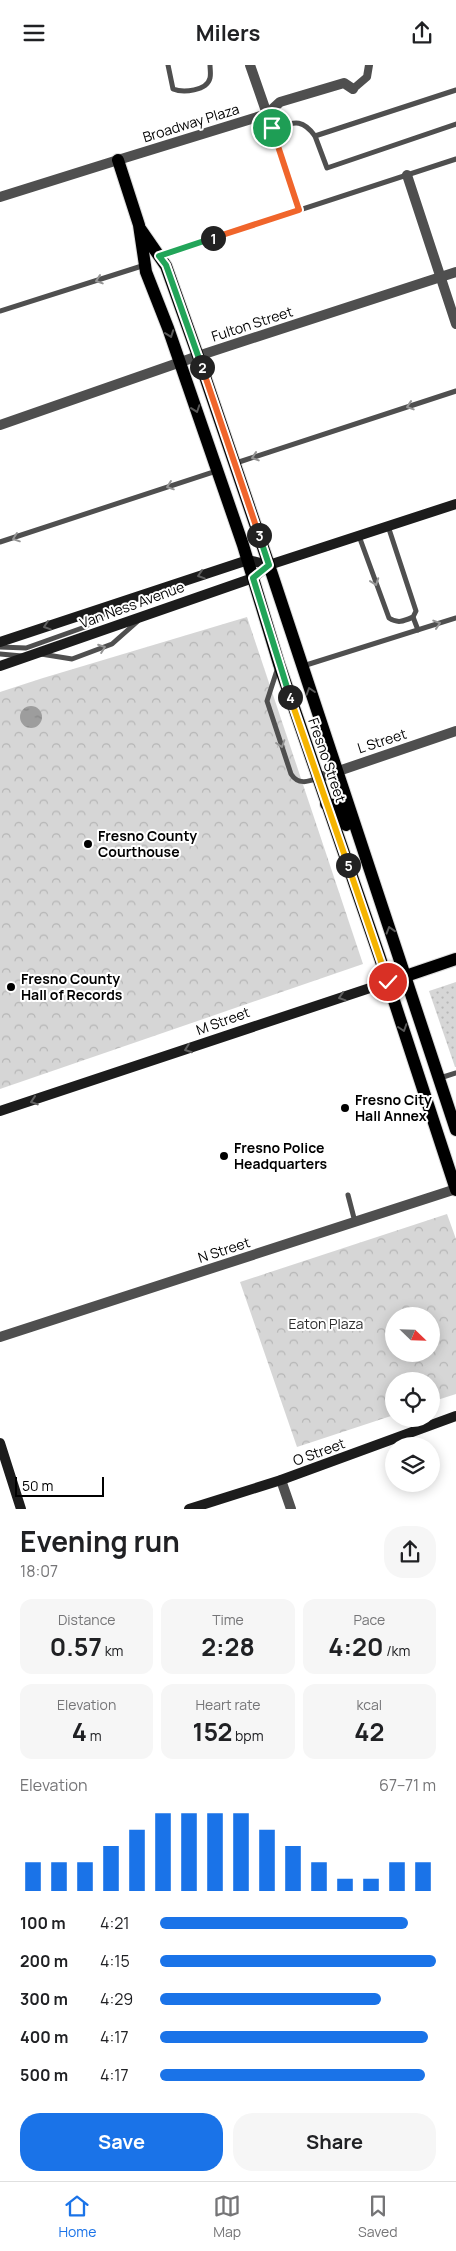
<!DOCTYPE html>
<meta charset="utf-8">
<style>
body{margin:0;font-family:Manrope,sans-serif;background:#f6f6f6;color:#202124;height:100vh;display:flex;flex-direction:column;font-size:19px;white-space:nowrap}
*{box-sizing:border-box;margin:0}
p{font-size:16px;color:#757577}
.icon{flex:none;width:28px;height:28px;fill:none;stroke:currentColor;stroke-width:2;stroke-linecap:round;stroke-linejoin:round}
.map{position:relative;height:1444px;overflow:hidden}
.drawer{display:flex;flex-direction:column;background:#fff;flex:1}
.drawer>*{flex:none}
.needle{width:32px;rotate:113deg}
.tools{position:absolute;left:385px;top:1242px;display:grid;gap:10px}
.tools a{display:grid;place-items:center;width:55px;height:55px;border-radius:50%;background:#fff;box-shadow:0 2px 12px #0003;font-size:25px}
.scale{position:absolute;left:15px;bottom:12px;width:89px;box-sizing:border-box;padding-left:5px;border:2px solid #000;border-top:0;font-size:14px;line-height:18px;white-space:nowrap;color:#000;-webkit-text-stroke:4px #fff;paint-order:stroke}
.pin{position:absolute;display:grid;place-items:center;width:42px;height:42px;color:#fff;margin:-21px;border:2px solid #fff;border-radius:50%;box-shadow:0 1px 5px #0007}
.km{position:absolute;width:25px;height:25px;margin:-12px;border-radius:50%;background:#222;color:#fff;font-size:14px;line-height:25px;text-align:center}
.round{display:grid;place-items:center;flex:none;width:52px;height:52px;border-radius:20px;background:#f6f6f6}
.headline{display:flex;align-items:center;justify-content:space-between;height:85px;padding:0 20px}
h1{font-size:28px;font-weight:700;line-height:38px}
.metrics{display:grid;grid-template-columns:repeat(3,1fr);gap:8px;height:85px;padding:5px 20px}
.metrics div{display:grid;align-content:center;border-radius:12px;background:#f6f6f6;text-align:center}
.metrics b{font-size:25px;font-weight:700}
.metrics small{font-size:14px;font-weight:400}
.metrics p{font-size:14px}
.chart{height:140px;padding:10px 20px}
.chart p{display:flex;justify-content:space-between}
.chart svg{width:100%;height:90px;margin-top:5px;stroke:#1a73e8;stroke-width:6}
.primary-button{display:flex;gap:10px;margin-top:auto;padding:10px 20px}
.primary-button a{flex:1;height:58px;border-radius:20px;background:#1a73e8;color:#fff;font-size:20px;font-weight:700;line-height:58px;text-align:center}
.primary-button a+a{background:#f6f6f6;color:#202124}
ul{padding:0 20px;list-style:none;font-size:16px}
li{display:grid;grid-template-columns:80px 60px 1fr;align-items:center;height:38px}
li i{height:12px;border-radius:6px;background:#1a73e8}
header{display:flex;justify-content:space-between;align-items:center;height:65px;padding:0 20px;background:#fff;font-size:22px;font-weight:700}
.tab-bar{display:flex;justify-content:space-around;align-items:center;height:70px;border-top:1px solid #e0e0e0;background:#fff;font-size:14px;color:#757577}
.tab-bar a{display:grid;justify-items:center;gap:2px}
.tab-bar .selected{color:#1a73e8}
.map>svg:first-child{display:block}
.grass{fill:url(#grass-dots)}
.park{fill:url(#park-crowns);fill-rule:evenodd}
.water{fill:url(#water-ripples)}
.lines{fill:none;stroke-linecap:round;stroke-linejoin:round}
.primary-casing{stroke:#dbdbdb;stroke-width:14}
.service{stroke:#4f4f4f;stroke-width:5}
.pedestrian{stroke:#4f4f4f;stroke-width:8}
.minor{stroke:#4f4f4f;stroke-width:10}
.tertiary{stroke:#4f4f4f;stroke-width:10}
.secondary{stroke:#1c1c1c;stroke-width:10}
.primary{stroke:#000;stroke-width:12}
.oneway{stroke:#959595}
.oneway2{stroke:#595959}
.oneway3{stroke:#606060}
.split-1-casing{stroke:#fff;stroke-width:10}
.split-2-casing{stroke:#fff;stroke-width:10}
.split-3-casing{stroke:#fff;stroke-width:10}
.split-4-casing{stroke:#fff;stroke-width:10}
.split-5-casing{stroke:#fff;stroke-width:10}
.split-6-casing{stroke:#fff;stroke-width:10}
.split-1{stroke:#f0652b;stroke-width:6}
.split-2{stroke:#22a559;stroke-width:6}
.split-3{stroke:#f0652b;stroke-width:6}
.split-4{stroke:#22a559;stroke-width:6}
.split-5{stroke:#f5b400;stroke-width:6}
.split-6{stroke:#f5b400;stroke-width:6}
.poi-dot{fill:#000;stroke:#fff;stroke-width:2}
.labels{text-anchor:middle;stroke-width:4;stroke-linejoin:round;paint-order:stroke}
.street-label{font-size:14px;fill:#000;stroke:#fff}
.poi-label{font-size:14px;font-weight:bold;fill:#000;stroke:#fff;text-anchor:start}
.park-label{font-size:14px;fill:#2d2d2d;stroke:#fff}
</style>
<header><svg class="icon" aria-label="menu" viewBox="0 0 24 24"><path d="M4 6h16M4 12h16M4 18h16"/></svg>Milers<svg class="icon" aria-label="share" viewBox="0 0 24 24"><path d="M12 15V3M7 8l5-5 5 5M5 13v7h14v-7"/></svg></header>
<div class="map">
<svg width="456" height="1444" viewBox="0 0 456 1444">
<defs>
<pattern id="grass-dots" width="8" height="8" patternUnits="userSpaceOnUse" patternTransform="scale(1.25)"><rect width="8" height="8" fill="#d6d6d6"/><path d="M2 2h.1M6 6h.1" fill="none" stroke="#b6b6b6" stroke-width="1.8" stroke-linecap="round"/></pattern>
<pattern id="park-crowns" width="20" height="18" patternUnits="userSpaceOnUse" patternTransform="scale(1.25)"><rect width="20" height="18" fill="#d6d6d6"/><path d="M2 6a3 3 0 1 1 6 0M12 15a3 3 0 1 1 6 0" fill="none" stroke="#b6b6b6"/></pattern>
<pattern id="water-ripples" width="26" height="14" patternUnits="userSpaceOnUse" patternTransform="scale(1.25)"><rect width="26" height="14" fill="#9d9d9d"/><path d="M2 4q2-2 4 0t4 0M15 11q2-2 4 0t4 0" fill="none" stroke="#858585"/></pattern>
</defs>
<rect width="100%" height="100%" fill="#fff"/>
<path class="grass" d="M 456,917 L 456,1002 L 455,1002 L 429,926 Z"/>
<g class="park">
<path d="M 247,552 L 363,899 L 0,1024 L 0,627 L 43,613 Z"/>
<path d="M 447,1149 L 456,1174 L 456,1329 L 431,1337 L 431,1316 L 394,1316 L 394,1350 L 297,1382 L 240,1217 ZM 394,1251 L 431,1251 L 431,1289 L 394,1289 Z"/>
</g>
<circle class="water" cx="31" cy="652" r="11"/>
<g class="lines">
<g class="primary-casing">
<g id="primary">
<path d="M 118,95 L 139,160 L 146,207 L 168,263 L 243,480 L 279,599 L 380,893 L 456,1125"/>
<path d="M 141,165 L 166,201 L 198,291 L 269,500 L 456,1065"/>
<path d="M 326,739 C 341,739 342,748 346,760"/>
<path d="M 397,914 L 456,894"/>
</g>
</g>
<g class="service">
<path d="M 168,0 L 173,24 C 183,28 207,26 210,13 C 211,9 210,4 210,0"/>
<path d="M 267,49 L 299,145"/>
<path d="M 272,63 C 293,58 301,52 315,71 L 456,25"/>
<path d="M 315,71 L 327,103 L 456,59"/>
<path d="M 159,191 L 456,94"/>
<path d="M 0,246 L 145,200"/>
<path d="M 236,398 L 456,326"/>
<path d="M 359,471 L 389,553 C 398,559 404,556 413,552 L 416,546 L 388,461"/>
<path d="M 0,477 L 216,406"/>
<path d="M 413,552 L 418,565"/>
<path d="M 0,582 L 26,583 L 85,562 L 114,543"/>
<path d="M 0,589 L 22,591"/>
<path d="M 41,589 L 72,594 L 112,579 L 138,556"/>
<path d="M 303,601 L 456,553"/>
<path d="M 278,602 L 267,636 L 291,709 C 298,720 308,717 318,713"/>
<path d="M 440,1013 L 456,1008"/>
<path d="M 348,1130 L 355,1157"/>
</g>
<path class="pedestrian" d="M 353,24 L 367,12 L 369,0"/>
<g class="minor">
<path d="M 250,0 L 267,49"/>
<path d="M 118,95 L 267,49 L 280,37 L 344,18 L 353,24"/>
<path d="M 281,1415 L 291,1444"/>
</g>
<g class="tertiary">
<path d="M 407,110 L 456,259"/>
<path d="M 0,132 L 118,95"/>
<path d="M 0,360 L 198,291 L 456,207"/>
<path d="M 318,713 L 456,666"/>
<path d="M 0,1272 L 456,1124"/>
</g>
<g class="secondary">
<path d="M 0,577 L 248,495 L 269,500"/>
<path d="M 0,601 L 253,513 L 269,500 L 456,439"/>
<path d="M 0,1046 L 388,917"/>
<path d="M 0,1378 L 21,1444"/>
<path d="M 189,1444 L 281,1415 L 456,1351"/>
</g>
<use href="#primary" class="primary"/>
</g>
<defs><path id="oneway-chevron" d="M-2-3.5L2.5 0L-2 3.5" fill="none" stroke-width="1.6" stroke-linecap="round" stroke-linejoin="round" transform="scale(1.25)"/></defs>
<g class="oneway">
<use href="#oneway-chevron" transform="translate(99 215) rotate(162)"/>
<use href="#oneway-chevron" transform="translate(410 341) rotate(162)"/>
<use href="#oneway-chevron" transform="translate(255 392) rotate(162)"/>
<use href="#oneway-chevron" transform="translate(170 421) rotate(161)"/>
<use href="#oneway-chevron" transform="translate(16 473) rotate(161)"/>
<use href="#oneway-chevron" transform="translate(375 517) rotate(70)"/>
<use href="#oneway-chevron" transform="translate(437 559) rotate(-18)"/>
<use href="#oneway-chevron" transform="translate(102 583) rotate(-20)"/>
<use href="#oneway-chevron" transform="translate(281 679) rotate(72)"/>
</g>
<g class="oneway2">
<use href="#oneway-chevron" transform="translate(170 269) rotate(70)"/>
<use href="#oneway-chevron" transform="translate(196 344) rotate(71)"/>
<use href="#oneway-chevron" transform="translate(310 626) rotate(-108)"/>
<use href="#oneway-chevron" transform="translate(390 865) rotate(-107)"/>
<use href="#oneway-chevron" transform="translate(403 963) rotate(72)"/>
</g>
<g class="oneway3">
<use href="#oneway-chevron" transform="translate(201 510) rotate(162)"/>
<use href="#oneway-chevron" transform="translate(47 561) rotate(161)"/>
<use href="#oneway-chevron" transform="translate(342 932) rotate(162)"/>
<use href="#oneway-chevron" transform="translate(188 984) rotate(160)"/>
<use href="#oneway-chevron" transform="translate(34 1036) rotate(162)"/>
</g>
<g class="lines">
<g class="split-1-casing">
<path id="split-1" d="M 213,173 L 299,145 L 272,63"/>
</g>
<g class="split-2-casing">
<path id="split-2" d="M 202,302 L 166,200 L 159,191 L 213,173"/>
</g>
<g class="split-3-casing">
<path id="split-3" d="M 202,302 L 259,470"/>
</g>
<g class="split-4-casing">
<path id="split-4" d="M 259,470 L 269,500 L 253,513 L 290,632"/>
</g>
<g class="split-5-casing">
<path id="split-5" d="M 290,632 L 348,800"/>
</g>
<g class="split-6-casing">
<path id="split-6" d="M 348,800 L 388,917"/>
</g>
<use href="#split-1" class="split-1"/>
<use href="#split-2" class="split-2"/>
<use href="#split-3" class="split-3"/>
<use href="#split-4" class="split-4"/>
<use href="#split-5" class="split-5"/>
<use href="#split-6" class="split-6"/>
</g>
<g class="poi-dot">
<circle cx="88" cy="779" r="5"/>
<circle cx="11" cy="922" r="5"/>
<circle cx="345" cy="1043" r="5"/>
<circle cx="224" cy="1091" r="5"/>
</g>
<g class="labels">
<g class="street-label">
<text transform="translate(191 58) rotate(-17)" y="5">Broadway Plaza</text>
<text transform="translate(252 259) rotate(-18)" y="5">Fulton Street</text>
<text transform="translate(132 540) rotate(-20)" y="5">Van Ness Avenue</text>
<text transform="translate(382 676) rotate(-18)" y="5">L Street</text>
<text transform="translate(327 695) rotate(71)" y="5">Fresno Street</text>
<text transform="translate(223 956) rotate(-20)" y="5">M Street</text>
<text transform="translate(224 1185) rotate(-18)" y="5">N Street</text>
<text transform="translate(319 1387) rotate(-20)" y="5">O Street</text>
</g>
<g class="poi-label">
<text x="98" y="776">Fresno County<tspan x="98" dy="16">Courthouse</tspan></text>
<text x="21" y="919">Fresno County<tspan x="21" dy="16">Hall of Records</tspan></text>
<text x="355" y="1040">Fresno City<tspan x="355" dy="16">Hall Annex</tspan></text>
<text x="234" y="1088">Fresno Police<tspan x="234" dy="16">Headquarters</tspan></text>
</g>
<g class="park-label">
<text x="326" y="1264">Eaton Plaza</text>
</g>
</g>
</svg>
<div class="tools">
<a><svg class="needle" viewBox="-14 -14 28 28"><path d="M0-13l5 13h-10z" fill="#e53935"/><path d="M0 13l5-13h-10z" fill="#757577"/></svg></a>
<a><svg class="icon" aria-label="locate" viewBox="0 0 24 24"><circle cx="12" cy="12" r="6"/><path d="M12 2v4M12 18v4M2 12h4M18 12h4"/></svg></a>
<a><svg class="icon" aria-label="layers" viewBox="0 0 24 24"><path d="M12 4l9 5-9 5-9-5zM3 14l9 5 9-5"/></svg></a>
</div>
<div class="scale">50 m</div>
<div class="pin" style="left:272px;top:63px;background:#1e9e55"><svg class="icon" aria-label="arrive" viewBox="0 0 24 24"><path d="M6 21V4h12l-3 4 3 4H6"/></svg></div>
<div class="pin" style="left:388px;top:917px;background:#d93025"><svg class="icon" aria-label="check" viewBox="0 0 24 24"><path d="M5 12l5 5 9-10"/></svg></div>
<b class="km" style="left:213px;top:173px">1</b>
<b class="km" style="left:202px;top:302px">2</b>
<b class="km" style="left:259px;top:470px">3</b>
<b class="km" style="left:290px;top:632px">4</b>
<b class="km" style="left:348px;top:800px">5</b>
</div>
<section class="drawer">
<div class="headline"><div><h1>Evening run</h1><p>18:07</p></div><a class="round"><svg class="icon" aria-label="share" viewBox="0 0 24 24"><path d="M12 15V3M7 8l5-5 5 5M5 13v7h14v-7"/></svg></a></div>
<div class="metrics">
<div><p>Distance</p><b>0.57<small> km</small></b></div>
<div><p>Time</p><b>2:28</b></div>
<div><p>Pace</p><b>4:20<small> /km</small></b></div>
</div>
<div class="metrics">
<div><p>Elevation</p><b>4<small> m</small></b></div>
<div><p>Heart rate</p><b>152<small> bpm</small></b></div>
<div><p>kcal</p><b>42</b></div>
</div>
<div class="chart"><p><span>Elevation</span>67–71 m</p>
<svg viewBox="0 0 160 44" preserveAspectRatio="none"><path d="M5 44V30M15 44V30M25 44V30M35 44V22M45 44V14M55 44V6M65 44V6M75 44V6M85 44V6M95 44V14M105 44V22M115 44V30M125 44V38M135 44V38M145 44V30M155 44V30"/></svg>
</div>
<ul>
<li><b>100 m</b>4:21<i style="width:90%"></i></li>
<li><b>200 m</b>4:15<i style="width:100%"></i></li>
<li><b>300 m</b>4:29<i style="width:80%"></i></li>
<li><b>400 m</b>4:17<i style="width:97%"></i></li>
<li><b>500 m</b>4:17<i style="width:96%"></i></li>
</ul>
<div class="primary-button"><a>Save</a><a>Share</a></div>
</section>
<nav class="tab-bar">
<a class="selected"><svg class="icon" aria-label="home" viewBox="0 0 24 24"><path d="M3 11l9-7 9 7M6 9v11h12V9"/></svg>Home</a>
<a><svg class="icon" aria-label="map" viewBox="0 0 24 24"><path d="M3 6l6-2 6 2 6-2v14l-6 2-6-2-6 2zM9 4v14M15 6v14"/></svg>Map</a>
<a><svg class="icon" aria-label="saved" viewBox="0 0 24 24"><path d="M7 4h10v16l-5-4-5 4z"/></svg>Saved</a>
</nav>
